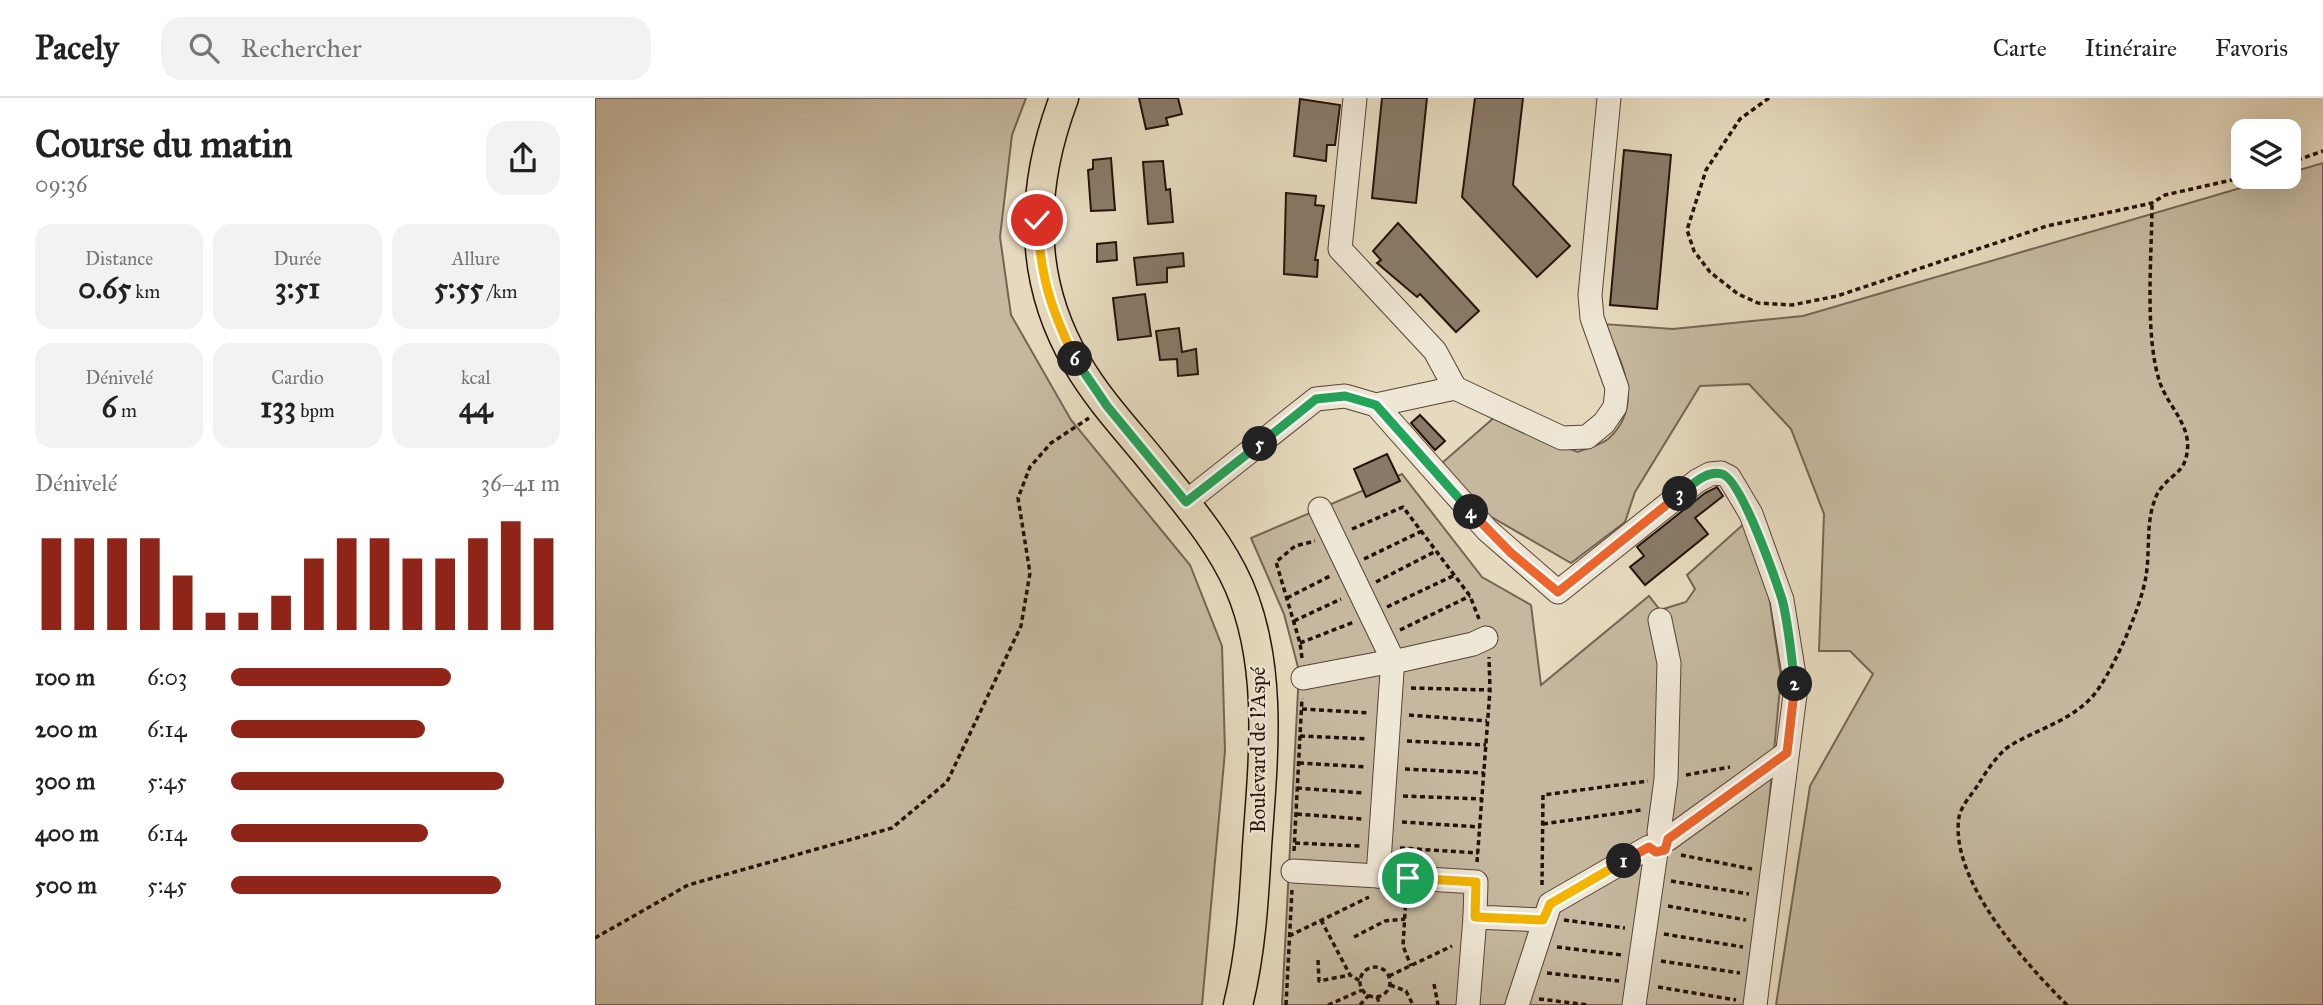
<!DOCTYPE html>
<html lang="fr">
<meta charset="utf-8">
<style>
body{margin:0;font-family:"IM FELL Great Primer",serif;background:#f2f2f2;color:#222;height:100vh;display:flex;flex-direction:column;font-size:26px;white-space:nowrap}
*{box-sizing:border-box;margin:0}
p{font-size:23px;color:#767676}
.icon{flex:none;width:38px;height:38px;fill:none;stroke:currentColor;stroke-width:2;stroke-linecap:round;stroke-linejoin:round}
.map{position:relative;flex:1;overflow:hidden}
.drawer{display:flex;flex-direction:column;background:#fff;width:595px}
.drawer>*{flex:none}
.buttons{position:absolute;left:1636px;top:21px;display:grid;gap:14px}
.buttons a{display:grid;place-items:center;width:70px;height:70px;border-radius:14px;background:#fff;box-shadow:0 7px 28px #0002;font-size:35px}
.pin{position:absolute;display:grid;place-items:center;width:60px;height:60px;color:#fff;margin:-30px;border:4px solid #fff;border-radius:50%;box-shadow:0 2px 7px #0007}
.km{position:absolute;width:35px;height:35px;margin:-18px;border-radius:50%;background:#222;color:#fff;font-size:19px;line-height:35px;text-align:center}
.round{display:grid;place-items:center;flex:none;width:74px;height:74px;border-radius:21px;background:#f2f2f2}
.headline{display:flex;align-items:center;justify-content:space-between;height:119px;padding:0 35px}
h1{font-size:38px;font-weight:700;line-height:52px}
.figures{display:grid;grid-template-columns:repeat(3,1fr);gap:10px;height:119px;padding:7px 35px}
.figures div{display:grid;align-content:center;border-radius:18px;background:#f2f2f2;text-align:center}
.figures b{font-size:30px;font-weight:700}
.figures small{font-size:19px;font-weight:400}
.figures p{font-size:19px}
.chart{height:196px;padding:14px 35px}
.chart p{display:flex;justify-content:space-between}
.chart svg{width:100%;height:126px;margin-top:7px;stroke:#8f2418;stroke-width:6}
ul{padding:0 35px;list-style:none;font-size:23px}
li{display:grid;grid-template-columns:112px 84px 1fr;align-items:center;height:52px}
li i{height:18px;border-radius:9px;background:#8f2418}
header{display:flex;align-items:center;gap:42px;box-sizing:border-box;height:98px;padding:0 35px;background:#fff;border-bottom:2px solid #e0e0e0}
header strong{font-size:33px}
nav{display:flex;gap:38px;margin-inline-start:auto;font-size:24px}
.search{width:490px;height:63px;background:#f2f2f2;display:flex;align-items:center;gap:18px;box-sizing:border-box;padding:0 24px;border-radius:21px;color:#767676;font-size:26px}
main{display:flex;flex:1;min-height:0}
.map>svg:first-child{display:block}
.green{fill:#c5b89f;stroke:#756454;stroke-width:2}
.building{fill:#897a68;stroke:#25110a;stroke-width:2}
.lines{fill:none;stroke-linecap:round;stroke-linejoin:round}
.minor-casing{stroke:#554337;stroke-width:25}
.major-casing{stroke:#25110a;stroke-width:31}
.path{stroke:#25110a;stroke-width:3.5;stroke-dasharray:5 3.5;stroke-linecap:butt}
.minor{stroke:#efe7d5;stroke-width:23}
.major{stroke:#e6dabe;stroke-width:28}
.split-1-casing{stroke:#fff;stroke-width:14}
.split-2-casing{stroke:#fff;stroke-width:14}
.split-3-casing{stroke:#fff;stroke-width:14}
.split-4-casing{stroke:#fff;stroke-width:14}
.split-5-casing{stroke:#fff;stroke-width:14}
.split-6-casing{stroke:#fff;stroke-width:14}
.split-7-casing{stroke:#fff;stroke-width:14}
.split-1{stroke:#f5b400;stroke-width:9}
.split-2{stroke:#f0652b;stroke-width:9}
.split-3{stroke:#22a559;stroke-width:9}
.split-4{stroke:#f0652b;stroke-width:9}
.split-5{stroke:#22a559;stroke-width:9}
.split-6{stroke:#22a559;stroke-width:9}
.split-7{stroke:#f5b400;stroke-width:9}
.labels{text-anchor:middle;stroke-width:5;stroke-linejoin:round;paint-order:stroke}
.street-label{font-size:21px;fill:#25110a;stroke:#efe7d5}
</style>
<header>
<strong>Pacely</strong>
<div class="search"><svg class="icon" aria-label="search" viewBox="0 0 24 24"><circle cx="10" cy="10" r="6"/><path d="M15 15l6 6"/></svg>Rechercher</div>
<nav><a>Carte</a><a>Itinéraire</a><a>Favoris</a></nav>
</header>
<main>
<section class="drawer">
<div class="headline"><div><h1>Course du matin</h1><p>09:36</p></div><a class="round"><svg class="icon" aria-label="share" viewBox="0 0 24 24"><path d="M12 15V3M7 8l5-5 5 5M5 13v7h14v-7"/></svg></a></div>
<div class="figures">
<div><p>Distance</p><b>0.65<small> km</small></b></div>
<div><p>Durée</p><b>3:51</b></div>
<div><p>Allure</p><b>5:55<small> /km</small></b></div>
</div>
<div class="figures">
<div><p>Dénivelé</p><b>6<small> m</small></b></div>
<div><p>Cardio</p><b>133<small> bpm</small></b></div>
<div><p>kcal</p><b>44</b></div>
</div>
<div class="chart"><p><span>Dénivelé</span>36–41 m</p>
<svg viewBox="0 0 160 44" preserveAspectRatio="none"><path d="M5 44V12M15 44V12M25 44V12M35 44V12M45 44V25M55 44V38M65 44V38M75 44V32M85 44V19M95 44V12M105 44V12M115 44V19M125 44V19M135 44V12M145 44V6M155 44V12"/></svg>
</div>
<ul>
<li><b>100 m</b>6:03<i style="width:67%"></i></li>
<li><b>200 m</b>6:14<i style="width:59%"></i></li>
<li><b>300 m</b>5:45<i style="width:83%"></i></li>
<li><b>400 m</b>6:14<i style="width:60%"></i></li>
<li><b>500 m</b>5:45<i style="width:82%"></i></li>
</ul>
</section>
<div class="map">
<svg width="1728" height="907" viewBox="0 0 1728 907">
<rect width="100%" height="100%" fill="#e6dabe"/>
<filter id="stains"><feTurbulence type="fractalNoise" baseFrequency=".00286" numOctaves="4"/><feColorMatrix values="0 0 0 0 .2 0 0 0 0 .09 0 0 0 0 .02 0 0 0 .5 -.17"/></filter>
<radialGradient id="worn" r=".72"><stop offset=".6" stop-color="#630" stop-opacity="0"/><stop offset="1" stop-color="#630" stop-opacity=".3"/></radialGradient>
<g class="green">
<path d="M 0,0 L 431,0 L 417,37 L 405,139 L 416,217 L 476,322 L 595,467 L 627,548 L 630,653 L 607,907 L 0,907 Z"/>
<path d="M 1728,65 L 1728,907 L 1181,907 L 1215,688 L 1278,576 L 1255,553 L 1224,553 L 1229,416 L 1196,331 L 1154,286 L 1105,288 L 1040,394 L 1030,424 L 976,465 L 893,417 L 847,365 L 902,317 L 942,340 L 983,354 C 992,350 1006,347 1013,341 C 1051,307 1026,263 1009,226 L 1078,231 L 1208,218 L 1683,79 L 1694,79 L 1694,75 Z"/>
<path d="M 807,376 L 887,479 L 936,507 L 946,587 L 1054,498 L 1065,512 L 1091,504 L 1100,491 L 1092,477 L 1152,423 L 1173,491 L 1186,579 L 1155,907 L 687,907 L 704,573 L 689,516 L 656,440 Z"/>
</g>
<g class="building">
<path d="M 544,0 L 583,0 L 587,16 L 571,20 L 573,27 L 551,31 Z"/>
<path d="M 787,0 L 832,0 L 821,105 L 777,100 Z"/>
<path d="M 880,0 L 928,0 L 918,87 L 975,148 L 942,179 L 867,99 Z"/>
<path d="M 705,1 L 745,7 L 740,47 L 732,47 L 731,63 L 699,58 Z"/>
<path d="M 1029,52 L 1076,57 L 1062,211 L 1015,207 Z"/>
<path d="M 516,60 L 520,112 L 496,113 L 493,72 L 498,71 L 498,62 Z"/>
<path d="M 568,63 L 571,92 L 575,91 L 578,124 L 553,126 L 548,64 Z"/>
<path d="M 691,95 L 721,98 L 720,107 L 729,108 L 720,162 L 723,162 L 722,179 L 689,176 Z"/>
<path d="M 803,125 L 884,213 L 861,234 L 825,196 L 822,199 L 782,165 L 786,162 L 778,153 Z"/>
<path d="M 521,144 L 522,162 L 502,164 L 502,146 Z"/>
<path d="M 588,155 L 589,168 L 572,170 L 572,184 L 542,187 L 539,160 Z"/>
<path d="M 550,196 L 556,238 L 523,242 L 518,200 Z"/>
<path d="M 584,230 L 587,254 L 601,251 L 603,276 L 583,278 L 582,261 L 565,262 L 561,233 Z"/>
<path d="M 825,317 L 850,343 L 840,352 L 816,325 Z"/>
<path d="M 792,356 L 805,383 L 771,399 L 759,371 Z"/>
<path d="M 1122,389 L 1128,398 L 1100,420 L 1113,436 L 1050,487 L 1035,469 L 1049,458 L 1042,449 L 1110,395 Z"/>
</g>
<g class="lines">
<g class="minor-casing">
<g id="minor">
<path d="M 760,0 L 745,151 L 840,253 L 860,290"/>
<path d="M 781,307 L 860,290 L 967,340 L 992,339 L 1009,325 L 1020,309 L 1022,290 L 997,220 L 995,197 L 1014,0"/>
<path d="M 591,404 L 721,301 L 750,298 L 781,307 L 892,432 L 963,494 L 1102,383 L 1115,376 L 1126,375 L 1134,379 L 1156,416 L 1187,502 L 1201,589 L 1160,907"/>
<path d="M 725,411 L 794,554"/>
<path d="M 807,562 L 878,546 L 891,540"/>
<path d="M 797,574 L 783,778 L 881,784 L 880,819 L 948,822"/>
<path d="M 708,580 L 787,565"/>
<path d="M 1064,734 L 1071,681 L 1074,565 L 1065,522"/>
<path d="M 1073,741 L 1192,655"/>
<path d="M 698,773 L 783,778"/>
<path d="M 873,907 L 880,819"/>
<path d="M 922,907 L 955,806 L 1054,749"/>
<path d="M 1039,907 L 1061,754"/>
</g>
</g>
<g class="major-casing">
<path id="major" d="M 469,0 C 435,90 432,180 482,265 C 505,305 538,338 566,374 C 595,410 625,445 644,488 C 679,569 668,663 662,749 C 659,802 656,855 643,907"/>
</g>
<g class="path">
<path d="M 1174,0 L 1145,21 L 1111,72 L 1092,132 L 1099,153 L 1115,174 L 1143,196 L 1163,205 L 1197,207 L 1242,198 L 1452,128 L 1557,105 L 1570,97 L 1650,79"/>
<path d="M 1694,65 L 1728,53"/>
<path d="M 757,431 L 808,409 L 875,498 L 884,521"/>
<path d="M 769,461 L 827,433"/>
<path d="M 781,484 L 841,453"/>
<path d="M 692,500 L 737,477"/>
<path d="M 792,509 L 860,477"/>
<path d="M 699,523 L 746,501"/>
<path d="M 805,532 L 875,498"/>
<path d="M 705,545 L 759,524"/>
<path d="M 707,560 L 705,545 L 681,464 L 700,448 L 720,443"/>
<path d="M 816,590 L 895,592"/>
<path d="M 707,611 L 774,615"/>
<path d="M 814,617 L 892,623"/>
<path d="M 705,638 L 773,641"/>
<path d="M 812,643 L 891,647"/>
<path d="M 704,665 L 771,669"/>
<path d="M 810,671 L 889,675"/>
<path d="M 1091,677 L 1135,669"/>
<path d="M 702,690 L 769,695"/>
<path d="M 808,698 L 887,701"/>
<path d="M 702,716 L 767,721"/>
<path d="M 807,724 L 885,729"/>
<path d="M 948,726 L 1046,712"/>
<path d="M 700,745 L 766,748"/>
<path d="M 805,750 L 883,755"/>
<path d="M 699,753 L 707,600"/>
<path d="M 1086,757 L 1157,771"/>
<path d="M 882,764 L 895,592 L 894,559"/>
<path d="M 1076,783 L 1154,796"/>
<path d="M 947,787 L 948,697 L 1053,683"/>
<path d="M 811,799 L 808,848 L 816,868"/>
<path d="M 1073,808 L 1151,822"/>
<path d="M 726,822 L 755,877 L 765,883"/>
<path d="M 969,822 L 1030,830"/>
<path d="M 1069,836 L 1148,849"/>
<path d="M 694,838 L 774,799"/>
<path d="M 759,839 L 790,823 L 810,821"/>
<path d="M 0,840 L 93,787 L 297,730 L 352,684 L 426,528 L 435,475 L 423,400 L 435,369 L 456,345 L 494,320"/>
<path d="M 962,849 L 1027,857"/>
<path d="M 723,862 L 724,883 L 755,877"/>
<path d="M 1066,863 L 1145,875"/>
<circle cx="780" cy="884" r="15"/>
<path d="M 952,875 L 1024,883"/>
<path d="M 794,878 L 857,848"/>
<path d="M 839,886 L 843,907"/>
<path d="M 795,887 L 811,893 L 818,907"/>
<path d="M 1063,889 L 1141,902"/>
<path d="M 782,899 L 785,907"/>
<path d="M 944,901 L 994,907"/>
<path d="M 691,907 L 697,792"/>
<path d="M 733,907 L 767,892"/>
<path d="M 765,907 L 774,897"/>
<path d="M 1472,907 C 1431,866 1354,782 1364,719 C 1366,708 1377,696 1383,687 C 1391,674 1403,655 1416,647 C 1447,629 1484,620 1504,590 C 1522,563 1546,509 1551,478 C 1555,454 1551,427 1559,404 C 1566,381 1585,378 1590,363 C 1601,331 1575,312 1565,285 C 1549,237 1557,157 1557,105"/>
</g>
<use href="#minor" class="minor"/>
<use href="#major" class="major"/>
</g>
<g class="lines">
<g class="split-1-casing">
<path id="split-1" d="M 813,780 L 881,784 L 880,819 L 948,822 L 955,806 L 1029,763"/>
</g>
<g class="split-2-casing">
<path id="split-2" d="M 1029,763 L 1054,749 L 1061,754 L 1070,752 L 1073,741 L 1192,655 L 1200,586"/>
</g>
<g class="split-3-casing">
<path id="split-3" d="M 1085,396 C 1097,387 1111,372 1127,376 C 1146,381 1180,480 1187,501 C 1194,528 1196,558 1200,586"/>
</g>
<g class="split-4-casing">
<path id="split-4" d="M 876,414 L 916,455 L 963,494 L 1085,396"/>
</g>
<g class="split-5-casing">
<path id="split-5" d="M 665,346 L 721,301 L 750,298 L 781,307 L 876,414"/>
</g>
<g class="split-6-casing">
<path id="split-6" d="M 480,261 L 512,308 L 591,404 L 665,346"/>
</g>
<g class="split-7-casing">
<path id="split-7" d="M 442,122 C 446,180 455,209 480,261"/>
</g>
<use href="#split-1" class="split-1"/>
<use href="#split-2" class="split-2"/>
<use href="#split-3" class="split-3"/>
<use href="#split-4" class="split-4"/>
<use href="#split-5" class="split-5"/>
<use href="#split-6" class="split-6"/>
<use href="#split-7" class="split-7"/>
</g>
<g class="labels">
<g class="street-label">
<text transform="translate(663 652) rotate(-90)" y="7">Boulevard de l'Aspé</text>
</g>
</g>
<rect width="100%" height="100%" filter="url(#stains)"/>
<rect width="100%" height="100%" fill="url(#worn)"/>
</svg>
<div class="buttons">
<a><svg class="icon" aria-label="layers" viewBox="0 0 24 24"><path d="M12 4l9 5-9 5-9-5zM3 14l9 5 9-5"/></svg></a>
</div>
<div class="pin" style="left:813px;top:780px;background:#1e9e55"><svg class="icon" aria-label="arrive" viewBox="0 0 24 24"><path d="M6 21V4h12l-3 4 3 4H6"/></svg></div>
<div class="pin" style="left:442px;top:122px;background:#d93025"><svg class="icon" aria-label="check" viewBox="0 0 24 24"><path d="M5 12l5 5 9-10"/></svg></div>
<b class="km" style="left:1029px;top:763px">1</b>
<b class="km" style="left:1200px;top:586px">2</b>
<b class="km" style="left:1085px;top:396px">3</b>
<b class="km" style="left:876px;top:414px">4</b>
<b class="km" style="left:665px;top:346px">5</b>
<b class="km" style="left:480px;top:261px">6</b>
</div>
</main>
